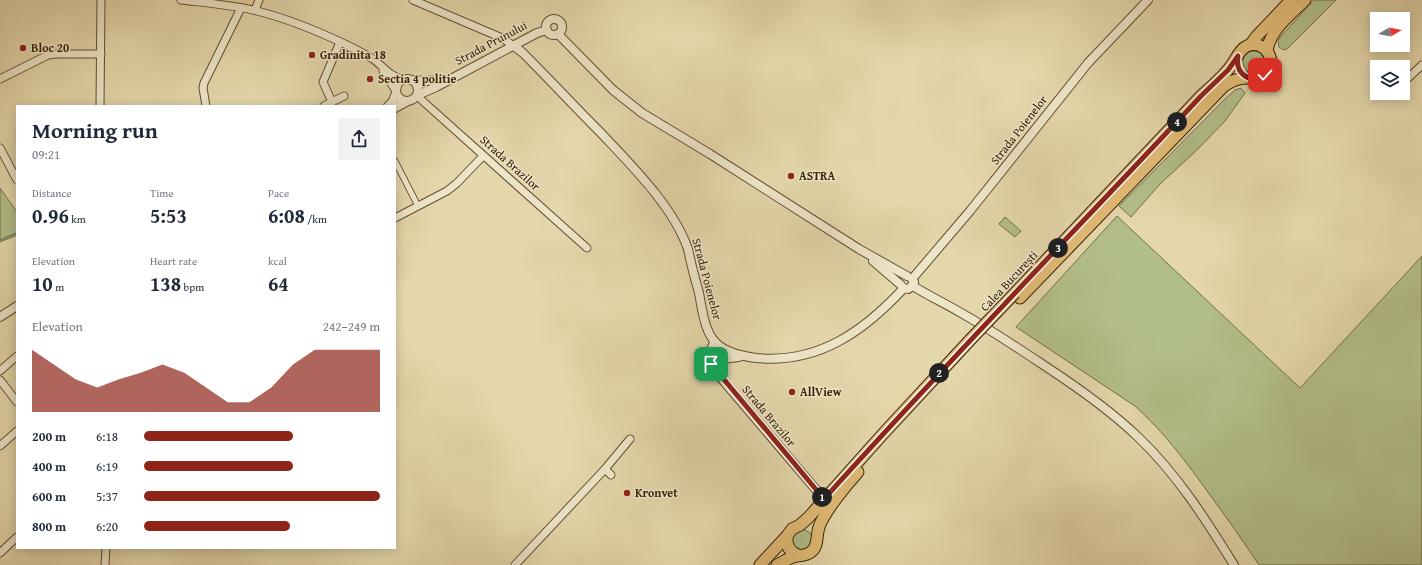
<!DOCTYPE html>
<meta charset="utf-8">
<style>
body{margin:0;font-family:"Gentium Book Plus",serif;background:#f2f2f3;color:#1f2937;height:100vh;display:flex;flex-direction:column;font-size:15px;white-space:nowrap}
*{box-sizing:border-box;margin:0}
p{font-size:13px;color:#747a83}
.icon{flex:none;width:22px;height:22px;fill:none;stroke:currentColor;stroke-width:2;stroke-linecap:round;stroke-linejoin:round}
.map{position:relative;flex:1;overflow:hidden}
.details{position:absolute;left:16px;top:105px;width:380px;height:444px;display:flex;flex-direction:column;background:#fff;border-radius:0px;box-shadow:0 2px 10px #0003}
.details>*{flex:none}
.needle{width:26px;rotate:80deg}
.buttons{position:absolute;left:1370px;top:12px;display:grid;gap:8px}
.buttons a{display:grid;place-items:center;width:40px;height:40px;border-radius:0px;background:#fff;box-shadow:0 2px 10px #0003;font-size:20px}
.pin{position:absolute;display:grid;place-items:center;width:34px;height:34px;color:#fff;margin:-17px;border-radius:8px;box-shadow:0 2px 6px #0006}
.km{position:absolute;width:20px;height:20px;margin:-10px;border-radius:50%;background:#222;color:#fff;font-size:11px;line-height:20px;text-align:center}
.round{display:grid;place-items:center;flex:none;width:42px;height:42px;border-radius:0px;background:#f2f2f3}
.summary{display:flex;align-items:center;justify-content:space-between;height:68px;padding:0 16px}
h1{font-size:22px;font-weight:600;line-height:30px}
.metrics{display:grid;grid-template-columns:repeat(3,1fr);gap:6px;height:68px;padding:4px 16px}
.metrics div{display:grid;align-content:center}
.metrics b{font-size:20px;font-weight:600}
.metrics small{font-size:11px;font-weight:400}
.metrics p{font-size:11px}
.chart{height:112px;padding:8px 16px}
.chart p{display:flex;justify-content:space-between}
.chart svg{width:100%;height:72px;margin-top:4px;fill:#8f2418;opacity:.7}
ul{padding:0 16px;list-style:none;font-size:13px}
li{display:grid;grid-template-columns:64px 48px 1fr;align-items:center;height:30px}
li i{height:10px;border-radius:5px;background:#8f2418}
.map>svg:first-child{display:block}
.green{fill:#b2be8a;stroke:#746f47}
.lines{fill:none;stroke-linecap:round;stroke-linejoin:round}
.stream{stroke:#6f7c68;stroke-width:1.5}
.pedestrian-casing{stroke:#624e2e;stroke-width:7}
.minor-casing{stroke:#624e2e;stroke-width:9}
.tertiary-casing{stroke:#624e2e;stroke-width:10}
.primary-casing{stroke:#372004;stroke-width:13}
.pedestrian{stroke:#ede5c8;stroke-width:5}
.minor{stroke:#ede5c8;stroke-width:7}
.tertiary{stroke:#ede5c8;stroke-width:8}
.primary{stroke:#e2bc76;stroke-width:11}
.primary-bridge-casing{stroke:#372004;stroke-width:13;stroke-linecap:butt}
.primary-bridge{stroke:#e2bc76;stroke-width:11}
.route-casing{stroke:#fff;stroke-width:8}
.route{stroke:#8f2418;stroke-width:5}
.poi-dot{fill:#8f2418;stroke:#ede5c8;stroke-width:1.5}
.labels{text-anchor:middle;stroke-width:3;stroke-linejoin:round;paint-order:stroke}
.street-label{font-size:12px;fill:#372004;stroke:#ede5c8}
.poi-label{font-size:12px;font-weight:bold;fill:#372004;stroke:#ede5c8;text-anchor:start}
</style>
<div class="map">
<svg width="1422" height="565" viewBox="0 0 1422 565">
<rect width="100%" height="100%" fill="#e4d7ab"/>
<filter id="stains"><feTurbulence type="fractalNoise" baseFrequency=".005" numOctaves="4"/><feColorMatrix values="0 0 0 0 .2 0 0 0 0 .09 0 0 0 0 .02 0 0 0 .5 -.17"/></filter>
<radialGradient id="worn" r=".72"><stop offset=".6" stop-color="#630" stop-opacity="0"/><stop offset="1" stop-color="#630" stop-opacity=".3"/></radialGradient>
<g class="green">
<path d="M 1314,0 L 1336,0 L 1287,49 L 1284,50 L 1279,47 L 1278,41 L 1281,36 Z"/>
<circle cx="1254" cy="62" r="11"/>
<path d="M 1241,88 L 1245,93 L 1225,121 L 1198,149 L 1160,184 L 1131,217 L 1119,206 L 1226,98 L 1235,90 Z"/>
<path d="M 0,188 L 17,212 L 17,235 L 0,242 Z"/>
<path d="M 1117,216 L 1300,388 L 1422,256 L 1422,565 L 1259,565 C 1243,541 1227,518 1210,495 C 1187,463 1164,432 1135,406 L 1016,327 Z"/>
<path d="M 1005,217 L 1021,231 L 1015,237 L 999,224 Z"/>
<path d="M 802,529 L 809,532 L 813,538 L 810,549 L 796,551 L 790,537 Z"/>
</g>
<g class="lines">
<path class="stream" d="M 0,240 L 17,233"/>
<g class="pedestrian-casing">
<path id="pedestrian" d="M 395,161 L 418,206"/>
</g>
<g class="minor-casing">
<g id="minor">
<path d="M 181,0 C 207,3 233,5 257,11 C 289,19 320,32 349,46 C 357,50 365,54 373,59 C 384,67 390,77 403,79"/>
<path d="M 413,0 L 502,38 L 514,46"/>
<path d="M 255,10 L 259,0"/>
<path d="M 383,71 L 396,91"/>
<path d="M 0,79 L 48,55 L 56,54 L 101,54"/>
<path d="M 1407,79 L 1422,65"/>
<path d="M 417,96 L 587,248"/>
<path d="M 332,102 L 323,82 L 340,42"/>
<path d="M 100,106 L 101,0"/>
<path d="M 206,106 L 203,88 L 204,83 L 241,8"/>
<path d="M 324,106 L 344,96"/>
<path d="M 0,148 L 17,180"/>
<path d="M 395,218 L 447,191 L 457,183 L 483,156"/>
<path d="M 0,371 L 17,356"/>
<path d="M 0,380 L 17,402"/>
<path d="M 0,446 L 17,431"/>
<path d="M 605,469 L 611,475"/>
<path d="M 0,553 L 17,537"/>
<path d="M 105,565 L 106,548"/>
<path d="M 515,565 L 605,469 L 630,439"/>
</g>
</g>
<g class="tertiary-casing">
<g id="tertiary">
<circle cx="554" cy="27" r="8"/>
<path d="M 558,34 L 613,90 L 642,113 L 710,154 L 859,249 L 907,276"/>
<path d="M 514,46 L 523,53 C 549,79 574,106 600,132 C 631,165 673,206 688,249 C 691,264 695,279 699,293 C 702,308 704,330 715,342 C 725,353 743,356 756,358 C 819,364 864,331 904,288 L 908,289 L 911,287 L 914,282 L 912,279"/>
<circle cx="407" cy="90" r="11"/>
<path d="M 412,80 L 425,81 L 444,80"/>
<path d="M 418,95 L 436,87 L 537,33 L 547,30"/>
<path d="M 388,106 L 393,101 L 396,93"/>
<path d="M 395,108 L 408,101"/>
<path d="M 873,261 L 901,285"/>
<path d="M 912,279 L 970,211 L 1088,63 L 1148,0"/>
<path d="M 913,286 C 929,296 946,304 963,314 C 991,330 1018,348 1045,366 C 1077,387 1110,410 1138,437 C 1177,474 1206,520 1234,565"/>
<path d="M 0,317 L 17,306"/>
<path d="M 715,342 C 708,351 709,361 715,371 L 824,499"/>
<path d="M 711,364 L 721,359 L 739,357"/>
</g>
</g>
<g class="primary-casing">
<g id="primary">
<path d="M 1251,44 L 1256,37 L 1291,0"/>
<path d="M 1267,50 C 1271,29 1290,15 1305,0"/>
<path d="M 1015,293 L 1201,96 C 1212,86 1225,76 1233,63 C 1237,57 1240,49 1247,46 C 1264,38 1280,62 1265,75 C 1259,79 1254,78 1247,78 C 1239,78 1231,81 1224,86 L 1020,298"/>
<path d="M 787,536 C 786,545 789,552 798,555"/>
<path d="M 760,565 L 787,536 L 792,529 L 800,525 L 808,518 L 882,435 L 970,340"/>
<path d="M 777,565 C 783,562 790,557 797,556 C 802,555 806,556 811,552 C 819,546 816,535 819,527 C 824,512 847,484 858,472"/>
</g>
</g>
<use href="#pedestrian" class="pedestrian"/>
<use href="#minor" class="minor"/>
<use href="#tertiary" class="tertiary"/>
<use href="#primary" class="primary"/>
<g class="primary-bridge-casing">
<path id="primary-bridge" d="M 970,340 L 1015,293"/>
</g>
<use href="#primary-bridge" class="primary-bridge"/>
</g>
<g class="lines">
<g class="route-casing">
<path id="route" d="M 711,364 L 824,499 C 947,362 1075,231 1201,96 L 1228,70 L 1238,56 C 1235,74 1249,84 1265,75"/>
</g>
<use href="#route" class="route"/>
</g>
<g class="poi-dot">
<circle cx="23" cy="48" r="4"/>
<circle cx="312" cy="55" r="4"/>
<circle cx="370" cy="79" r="4"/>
<circle cx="791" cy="176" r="4"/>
<circle cx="792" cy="392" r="4"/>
<circle cx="627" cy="493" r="4"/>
</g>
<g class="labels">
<g class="street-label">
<text transform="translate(491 43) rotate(-28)" y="4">Strada Prunului</text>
<text transform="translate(1019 130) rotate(-52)" y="4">Strada Poienelor</text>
<text transform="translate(510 163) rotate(42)" y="4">Strada Brazilor</text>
<text transform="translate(707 279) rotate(75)" y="4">Strada Poienelor</text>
<text transform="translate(1009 281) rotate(-47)" y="4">Calea București</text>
<text transform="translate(769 416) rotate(50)" y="4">Strada Brazilor</text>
</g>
<g class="poi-label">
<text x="31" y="52">Bloc 20</text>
<text x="320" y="59">Gradinita 18</text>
<text x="378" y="83">Sectia 4 politie</text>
<text x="799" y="180">ASTRA</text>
<text x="800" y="396">AllView</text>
<text x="635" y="497">Kronvet</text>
</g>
</g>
<rect width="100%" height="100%" filter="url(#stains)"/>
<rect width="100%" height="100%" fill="url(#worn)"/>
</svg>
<div class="buttons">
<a><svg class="needle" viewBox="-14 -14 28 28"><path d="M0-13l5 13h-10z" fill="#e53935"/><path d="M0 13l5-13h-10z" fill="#747a83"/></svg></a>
<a><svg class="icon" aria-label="layers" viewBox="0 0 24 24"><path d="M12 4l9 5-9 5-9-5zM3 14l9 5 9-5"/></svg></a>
</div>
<div class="pin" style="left:711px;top:364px;background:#1e9e55"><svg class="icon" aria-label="arrive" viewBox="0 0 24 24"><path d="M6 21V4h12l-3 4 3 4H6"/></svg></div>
<div class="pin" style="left:1265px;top:75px;background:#d93025"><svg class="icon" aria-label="check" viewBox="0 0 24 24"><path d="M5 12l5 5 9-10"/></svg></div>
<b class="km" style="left:822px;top:497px">1</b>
<b class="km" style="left:939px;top:373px">2</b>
<b class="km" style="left:1058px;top:248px">3</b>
<b class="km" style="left:1177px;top:122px">4</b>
<section class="details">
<div class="summary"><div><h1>Morning run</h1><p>09:21</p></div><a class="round"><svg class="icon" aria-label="share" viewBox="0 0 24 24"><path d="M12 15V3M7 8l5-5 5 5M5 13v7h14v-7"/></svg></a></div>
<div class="metrics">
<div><p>Distance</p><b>0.96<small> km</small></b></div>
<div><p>Time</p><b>5:53</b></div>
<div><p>Pace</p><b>6:08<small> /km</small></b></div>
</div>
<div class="metrics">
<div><p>Elevation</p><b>10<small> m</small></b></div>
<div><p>Heart rate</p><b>138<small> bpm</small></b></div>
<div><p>kcal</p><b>64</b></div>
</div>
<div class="chart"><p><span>Elevation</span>242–249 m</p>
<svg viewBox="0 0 160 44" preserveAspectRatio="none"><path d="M0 44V6L10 15L20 24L30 29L40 24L50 20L60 15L70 20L80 29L90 38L100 38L110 29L120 15L130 6L140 6L150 6L160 6V44z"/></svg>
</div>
<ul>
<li><b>200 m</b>6:18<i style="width:63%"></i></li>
<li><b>400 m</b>6:19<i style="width:63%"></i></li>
<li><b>600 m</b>5:37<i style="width:100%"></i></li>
<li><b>800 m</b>6:20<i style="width:62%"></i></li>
</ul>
</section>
</div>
